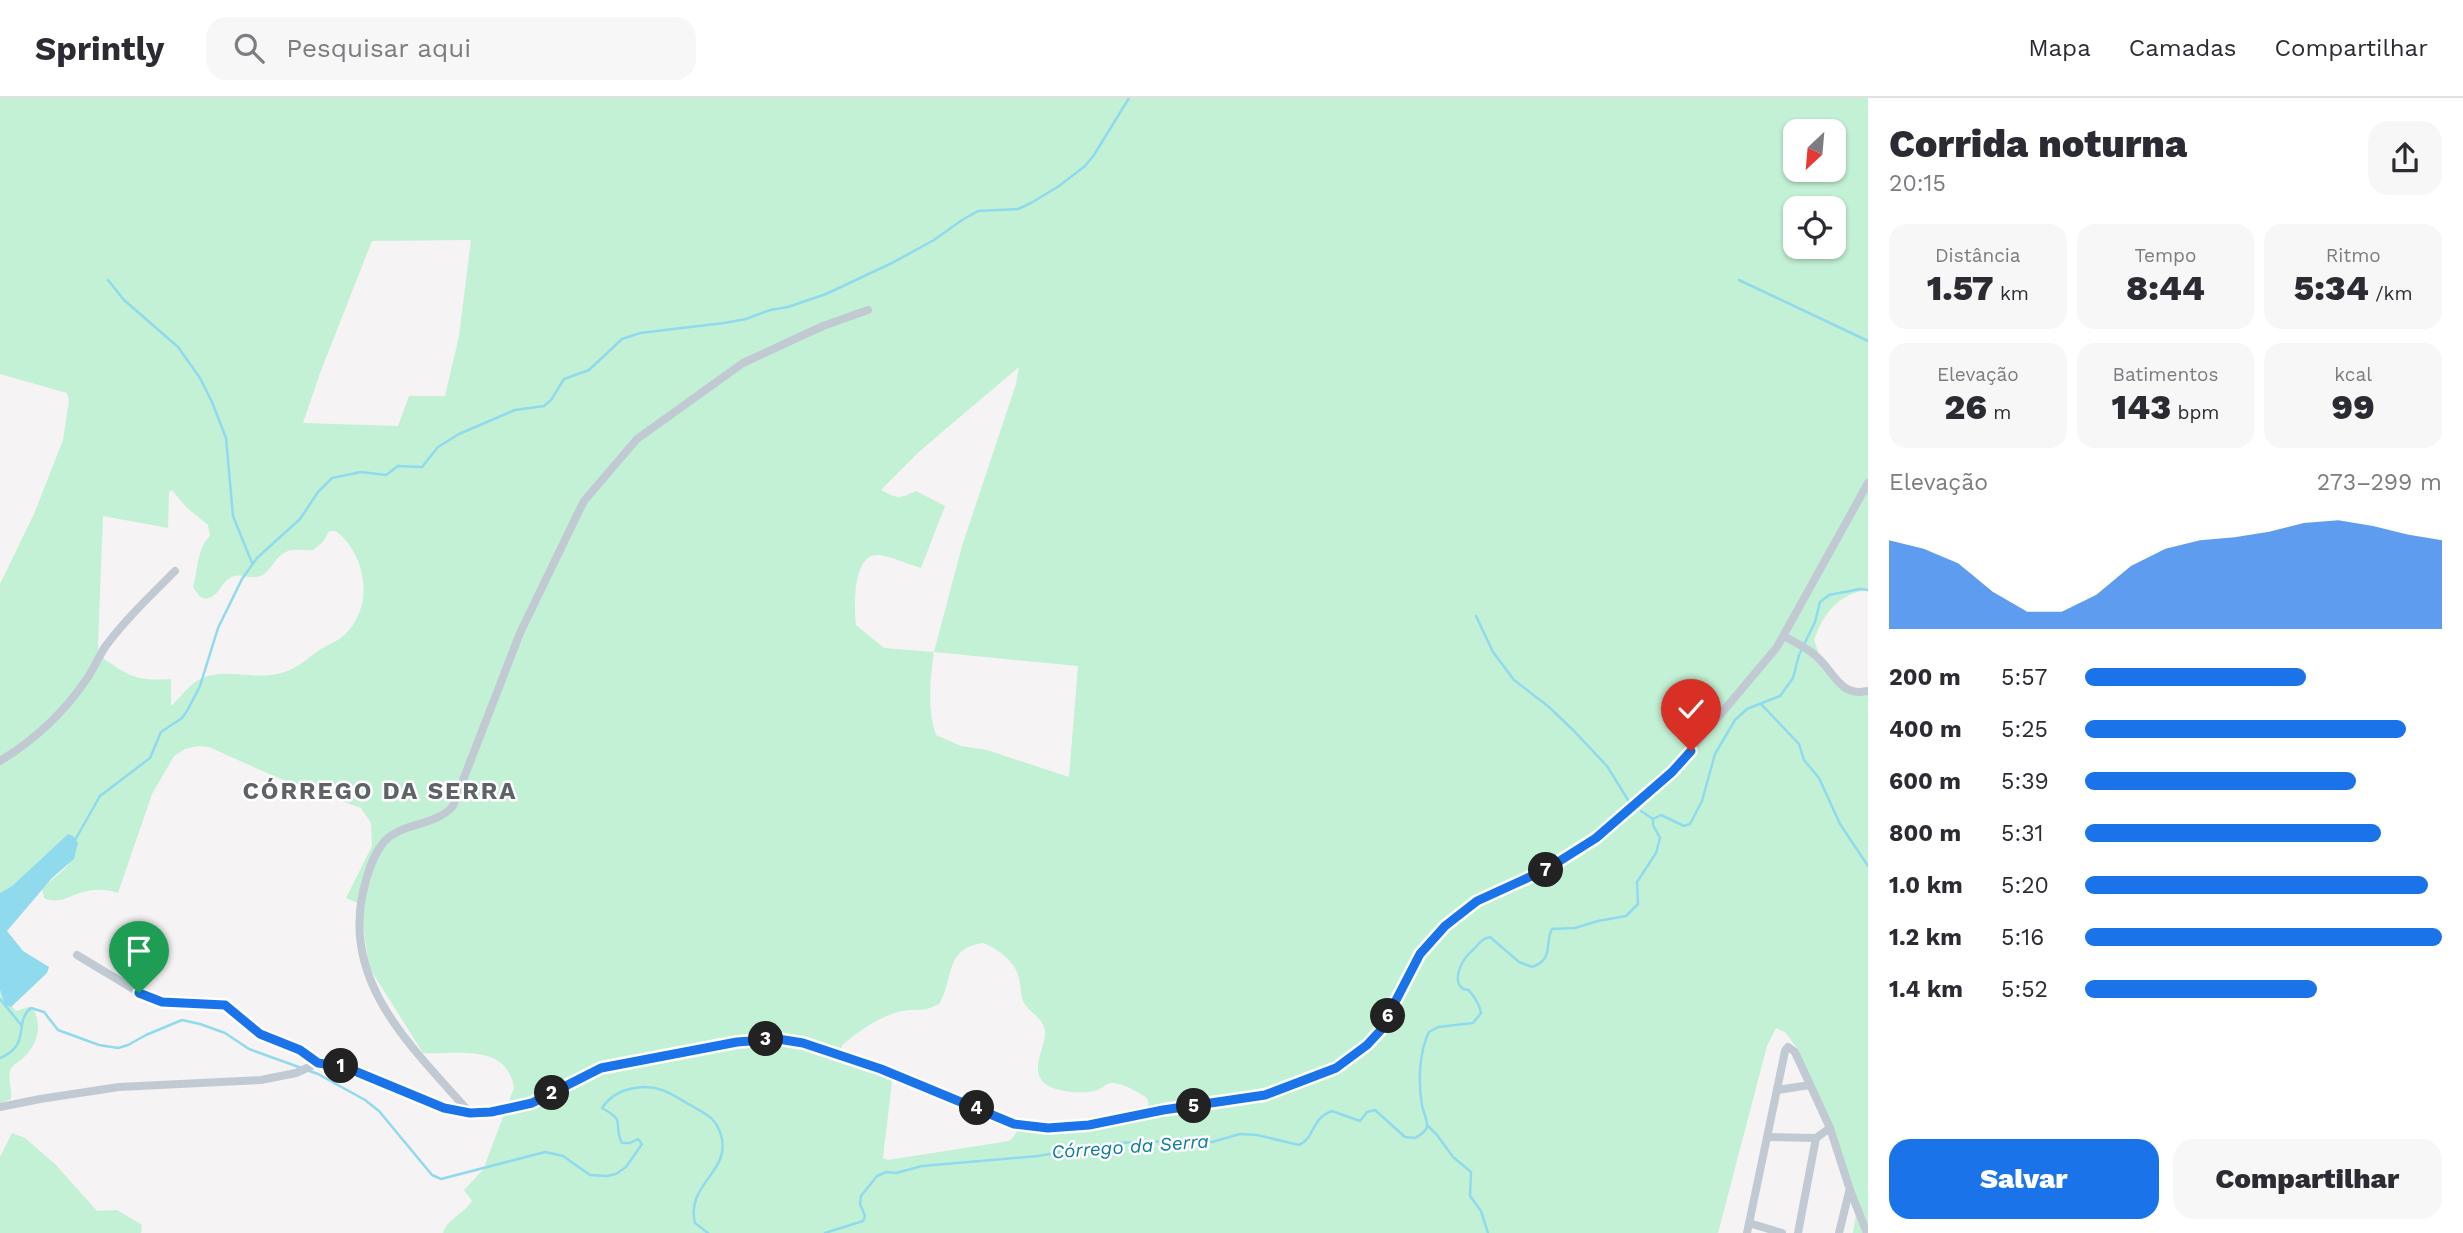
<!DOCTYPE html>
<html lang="pt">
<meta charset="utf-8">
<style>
body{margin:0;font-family:"Work Sans",sans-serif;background:#f7f7f7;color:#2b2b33;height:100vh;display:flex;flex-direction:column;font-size:26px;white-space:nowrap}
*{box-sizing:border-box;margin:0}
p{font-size:23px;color:#7c7c81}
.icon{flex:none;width:38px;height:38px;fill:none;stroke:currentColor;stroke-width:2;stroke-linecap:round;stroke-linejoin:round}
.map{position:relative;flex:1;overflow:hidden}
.panel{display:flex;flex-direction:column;background:#fff;width:595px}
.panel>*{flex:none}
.needle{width:46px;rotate:206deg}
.fabs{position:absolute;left:1783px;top:21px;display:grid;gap:14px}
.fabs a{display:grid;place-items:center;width:63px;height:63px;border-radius:14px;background:#fff;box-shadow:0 2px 5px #0004;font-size:35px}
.pin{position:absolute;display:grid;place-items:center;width:60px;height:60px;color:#fff;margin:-72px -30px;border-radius:50% 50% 50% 0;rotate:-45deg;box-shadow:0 0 7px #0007}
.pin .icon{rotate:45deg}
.km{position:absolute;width:35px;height:35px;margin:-18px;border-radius:50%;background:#222;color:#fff;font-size:19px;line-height:35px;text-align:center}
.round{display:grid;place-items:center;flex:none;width:74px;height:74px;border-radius:21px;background:#f7f7f7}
.headline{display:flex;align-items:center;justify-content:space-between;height:119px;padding:0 21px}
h1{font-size:38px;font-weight:800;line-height:52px}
.stats{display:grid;grid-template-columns:repeat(3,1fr);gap:10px;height:119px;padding:7px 21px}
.stats div{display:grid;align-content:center;border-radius:18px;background:#f7f7f7;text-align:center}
.stats b{font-size:35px;font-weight:800}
.stats small{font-size:19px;font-weight:400}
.stats p{font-size:19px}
.chart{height:196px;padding:14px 21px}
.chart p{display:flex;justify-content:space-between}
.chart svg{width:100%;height:126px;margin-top:7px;fill:#1a73e8;opacity:.7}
.button{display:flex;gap:14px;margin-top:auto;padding:14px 21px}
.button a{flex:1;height:80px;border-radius:21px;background:#1a73e8;color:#fff;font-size:28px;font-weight:800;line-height:80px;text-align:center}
.button a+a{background:#f7f7f7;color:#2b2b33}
ul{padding:0 21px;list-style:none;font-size:23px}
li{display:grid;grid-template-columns:112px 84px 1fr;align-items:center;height:52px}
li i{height:18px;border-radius:9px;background:#1a73e8}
header{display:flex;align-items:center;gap:42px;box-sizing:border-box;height:98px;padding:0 35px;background:#fff;border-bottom:2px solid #e1e1e2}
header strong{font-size:33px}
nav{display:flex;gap:38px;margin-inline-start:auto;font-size:24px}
.search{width:490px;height:63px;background:#f7f7f7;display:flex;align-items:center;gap:18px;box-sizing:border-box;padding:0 24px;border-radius:21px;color:#7c7c81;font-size:26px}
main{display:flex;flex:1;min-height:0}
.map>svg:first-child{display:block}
.green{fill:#c3f1d5;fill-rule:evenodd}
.water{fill:#90daee}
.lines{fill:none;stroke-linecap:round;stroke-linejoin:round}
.stream{stroke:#90daee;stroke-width:2.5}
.minor{stroke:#c1cad2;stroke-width:8}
.route-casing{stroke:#fff;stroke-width:14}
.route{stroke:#1a73e8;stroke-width:9}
.labels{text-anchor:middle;stroke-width:5;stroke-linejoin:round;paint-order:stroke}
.water-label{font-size:19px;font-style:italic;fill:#0c7c9b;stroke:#fff}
.district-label{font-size:24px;font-weight:bold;letter-spacing:2px;fill:#5f6368;stroke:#fff}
</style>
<header>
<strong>Sprintly</strong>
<div class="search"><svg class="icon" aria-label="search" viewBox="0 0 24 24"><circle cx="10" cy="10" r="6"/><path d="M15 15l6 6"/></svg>Pesquisar aqui</div>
<nav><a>Mapa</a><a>Camadas</a><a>Compartilhar</a></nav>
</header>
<main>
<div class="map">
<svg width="1868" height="1135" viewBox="0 0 1868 1135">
<rect width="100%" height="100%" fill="#f5f3f3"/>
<g class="green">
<path d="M 0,0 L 1868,0 L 1868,491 C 1837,498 1825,513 1814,542 L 1819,556 L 1847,592 L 1868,590 L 1868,1135 L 1853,1135 L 1858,1104 L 1799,953 L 1785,934 L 1776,930 L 1767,948 L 1718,1135 L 443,1135 C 448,1120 464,1116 472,1103 L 464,1092 L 483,1072 L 514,990 C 507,944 456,957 423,955 L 369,869 L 360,806 L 346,800 L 372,748 L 371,725 L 361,710 L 276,679 L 209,649 L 198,648 L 185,651 L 174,658 L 152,696 L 118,795 C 106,791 94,791 83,794 C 69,798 57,807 44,800 L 42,791 C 57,775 80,766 76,741 L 68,736 L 12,788 L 0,795 L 0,486 L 34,416 L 63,342 L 69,302 L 67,295 L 0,276 ZM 1796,33 L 1834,33 L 1834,72 L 1796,72 ZM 1796,110 L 1834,110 L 1834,149 L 1796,149 ZM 471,142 L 459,238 L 445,298 L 409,298 L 398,328 L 303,325 L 320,275 L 372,143 ZM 1019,269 L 1016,286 L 962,448 L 934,554 L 884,550 L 856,527 C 854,511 852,454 879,457 C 891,458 909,467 921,470 L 945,408 L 916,393 C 898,401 899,401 881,392 L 921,352 ZM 172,392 L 186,409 L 208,427 L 210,438 C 197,449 198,473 193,489 L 200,499 L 206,501 C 222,496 219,486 230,480 C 239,474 247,481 257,479 C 270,477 274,459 286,454 C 294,450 304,453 313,452 L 323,444 L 329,433 L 336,433 C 365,456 374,503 349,532 C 340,543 329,546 318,553 C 304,563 294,573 277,576 C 254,581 231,572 208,578 C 192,582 183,597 171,608 L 171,581 C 137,584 126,577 99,557 L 98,547 L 103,418 L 168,430 L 169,394 ZM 934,554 L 1078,568 L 1069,679 L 987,652 L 961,648 L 936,637 C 927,611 930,581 934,554 ZM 983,845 C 997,850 1014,863 1018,877 C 1021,885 1020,895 1023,903 C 1028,914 1043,919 1045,933 C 1046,949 1030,970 1043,984 C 1053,994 1081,996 1094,993 C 1101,992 1105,985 1113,985 C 1125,986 1138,994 1147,1000 C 1150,1008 1149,1014 1142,1019 C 1122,1032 1041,1027 1015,1027 C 1018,1035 1015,1038 1009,1043 L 888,1062 L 883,1060 L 893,975 L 840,955 L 842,947 C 859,933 880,918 902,913 C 918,910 924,915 940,905 C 954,879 945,850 983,845 Z"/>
<path d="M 0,892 L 5,907 L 12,908 L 16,913 L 29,909 L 33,910 C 43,929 37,948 22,961 C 17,965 12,967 10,973 C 8,981 12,991 11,1001 L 0,1006 Z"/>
<path d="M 12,1035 L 25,1040 L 55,1066 L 97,1113 L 117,1112 L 142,1127 L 141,1135 L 0,1135 L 0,1059 Z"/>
</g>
<path class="water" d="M 68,736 L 73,738 L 78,745 L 74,761 L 52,780 L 7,833 L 23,853 L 49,869 L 47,875 L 11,909 L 5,907 L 0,892 L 0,795 L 12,788 Z"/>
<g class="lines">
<g class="stream">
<path d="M 108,182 L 124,202 L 178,249 L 200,280 L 212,304 L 226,340 L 233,418 L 252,465"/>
<path d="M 1739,182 L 1868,243"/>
<path d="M 1476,518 L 1493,554 L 1514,582 L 1549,609 L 1573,632 L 1607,668 L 1628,702"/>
<path d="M 1761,606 L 1799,646 L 1804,662 L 1819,680 L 1840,726 L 1868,768"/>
<path d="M 1641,713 L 1653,721"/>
<path d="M 1653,721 L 1661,717 L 1684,728 L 1690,726 L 1702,703 L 1715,656 L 1735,622 L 1747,611 L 1780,598 L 1793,580 L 1799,557 L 1815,524 L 1820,504 L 1829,497 L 1860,491 L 1868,492"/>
<path d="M 75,742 L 100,698 L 150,660 L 161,634 L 182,620 L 187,613 L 200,588 L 218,530 L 242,481 L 257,460 L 300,421 L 318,394 L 332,380 L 361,374 L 386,377 L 398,368 L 422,369 L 438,349 L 459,336 L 515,312 L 544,308 L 551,302 L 564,281 L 589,272 L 622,241 L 640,235 L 724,225 L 746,221 L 770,212 L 788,209 L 826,196 L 892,165 L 934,142 L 962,122 L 978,113 L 1018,111 L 1031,105 L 1059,88 L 1085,68 L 1094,57 L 1129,0"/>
<path d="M 0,901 L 22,928"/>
<path d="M 0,960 C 32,947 13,924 31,910 L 44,914 L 58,932 L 99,947 L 118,950 L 128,947 L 146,937 L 182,922 L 200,926 L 225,935 L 249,951 L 318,976 L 365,1002 L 379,1013 L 432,1077 L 441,1081 L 545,1054 L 563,1058 L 590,1077 L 607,1078 L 616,1076 L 626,1069 L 642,1046 L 638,1041 L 630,1045 L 622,1045 C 612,1026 628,1024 602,1010 C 611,996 626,990 643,989 C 663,988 675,999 692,1008 C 706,1016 716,1020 721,1037 C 732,1074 685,1086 695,1125 L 708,1135"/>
<path d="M 1428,1028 L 1437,1037 L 1453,1059 L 1471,1074 L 1470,1098 L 1481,1113 L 1488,1135"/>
<path d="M 825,1135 L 863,1123 L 865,1118 L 860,1106 L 861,1098 L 877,1078 L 886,1074 L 896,1075 L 922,1068 L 1038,1058 L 1115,1045 L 1197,1042 L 1212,1044 L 1240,1036 L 1257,1037 L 1299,1047 C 1315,1040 1311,1020 1332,1013 L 1360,1023 L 1367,1014 L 1375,1012 L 1405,1039 L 1415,1040 C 1420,1037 1425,1035 1427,1029 C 1428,1022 1423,1014 1422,1007 C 1418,985 1419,954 1429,934 L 1438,929 L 1473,925 L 1481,915 C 1480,909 1475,900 1471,895 C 1465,887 1468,896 1461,889 C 1452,879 1464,859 1472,853 C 1478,847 1481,841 1490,839 L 1519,864 L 1532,869 C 1555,861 1544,845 1552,831 L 1575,830 L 1598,823 L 1626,818 L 1638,806 L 1637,784 L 1656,755 L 1660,740 L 1653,727 L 1653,721"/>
</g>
<g class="minor">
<path d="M 1784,538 C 1795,545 1808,550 1817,559 C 1835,575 1840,599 1868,593"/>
<path d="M 0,663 C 33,643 64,614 86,582 C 93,572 98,560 105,549 C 125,522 151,497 175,473"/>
<path d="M 77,857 L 150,901 L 178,906 L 225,907 L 260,936 L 300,952 L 318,965"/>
<path d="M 1777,992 L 1810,987"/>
<path d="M 0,1009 L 40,1001 L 119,989 L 261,982 L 296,975 L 318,965 L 345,969 L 444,1010 L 470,1015 L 491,1015 L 532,1005 L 601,970 L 760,941 L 803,945 L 837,956 L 918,984 L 983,1013 L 1028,1029 L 1048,1030 L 1089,1027 L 1162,1012 L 1265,997 L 1322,977 L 1367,947 L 1380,933 L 1420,856 L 1445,828 L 1477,803 L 1547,771 L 1596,740 L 1672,674 L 1777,549 L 1868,385"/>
<path d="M 470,1015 C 415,952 342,887 363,794 C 367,777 372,759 383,745 C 400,724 435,729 453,708 L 520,535 L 578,415 L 584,403 L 637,341 L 743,265 L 823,228 L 868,212"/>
<path d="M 1768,1039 L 1816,1040 L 1830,1030"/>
<path d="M 1749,1125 L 1782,1135"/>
<path d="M 1747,1135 L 1785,953 L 1788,949 L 1795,954 L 1830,1030 L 1850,1092 L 1867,1135"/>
<path d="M 1798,1135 L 1816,1040"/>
<path d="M 1839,1135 L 1849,1094"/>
</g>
</g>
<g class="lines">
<g class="route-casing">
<path id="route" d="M 139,895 L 162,904 L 225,907 L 260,936 L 300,952 L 318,965 L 345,969 L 444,1010 L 470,1015 L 491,1014 L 532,1005 L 601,970 L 737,944 L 778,941 L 803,945 L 881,971 L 1014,1026 L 1048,1030 L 1089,1027 L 1163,1012 L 1265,997 L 1336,970 L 1367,947 L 1380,933 L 1420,856 L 1445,828 L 1477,803 L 1547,771 L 1596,740 L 1672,674 L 1691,653"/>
</g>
<use href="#route" class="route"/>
</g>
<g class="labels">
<g class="water-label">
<text transform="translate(1130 1048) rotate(-4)" y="7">Córrego da Serra</text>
</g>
<g class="district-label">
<text x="380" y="701">CÓRREGO DA SERRA</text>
</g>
</g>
</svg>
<div class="fabs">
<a><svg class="needle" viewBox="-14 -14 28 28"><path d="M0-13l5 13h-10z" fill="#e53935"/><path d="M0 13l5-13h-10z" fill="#7c7c81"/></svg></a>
<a><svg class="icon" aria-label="locate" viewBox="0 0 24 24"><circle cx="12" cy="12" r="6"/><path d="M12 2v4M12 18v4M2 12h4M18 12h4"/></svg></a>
</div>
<div class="pin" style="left:139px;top:895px;background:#1e9e55"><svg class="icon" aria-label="arrive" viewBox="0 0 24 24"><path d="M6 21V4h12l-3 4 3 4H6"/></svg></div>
<div class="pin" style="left:1691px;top:653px;background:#d93025"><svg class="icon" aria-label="check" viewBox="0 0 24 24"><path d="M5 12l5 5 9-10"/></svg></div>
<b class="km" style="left:341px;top:968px">1</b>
<b class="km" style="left:552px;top:995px">2</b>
<b class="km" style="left:766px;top:941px">3</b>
<b class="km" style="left:977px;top:1010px">4</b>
<b class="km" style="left:1194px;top:1008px">5</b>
<b class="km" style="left:1388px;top:918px">6</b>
<b class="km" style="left:1546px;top:772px">7</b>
</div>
<section class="panel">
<div class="headline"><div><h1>Corrida noturna</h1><p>20:15</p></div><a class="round"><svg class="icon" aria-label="share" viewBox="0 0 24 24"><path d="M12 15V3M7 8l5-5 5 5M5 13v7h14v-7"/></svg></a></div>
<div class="stats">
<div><p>Distância</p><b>1.57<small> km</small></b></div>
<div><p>Tempo</p><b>8:44</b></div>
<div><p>Ritmo</p><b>5:34<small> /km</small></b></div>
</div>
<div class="stats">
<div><p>Elevação</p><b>26<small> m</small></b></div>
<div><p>Batimentos</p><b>143<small> bpm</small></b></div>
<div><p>kcal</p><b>99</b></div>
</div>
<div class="chart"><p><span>Elevação</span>273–299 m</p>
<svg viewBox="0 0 160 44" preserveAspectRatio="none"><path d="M0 44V13L10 16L20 21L30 31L40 38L50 38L60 32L70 22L80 16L90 13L100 12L110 10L120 7L130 6L140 8L150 11L160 13V44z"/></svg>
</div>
<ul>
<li><b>200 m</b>5:57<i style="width:62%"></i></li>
<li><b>400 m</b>5:25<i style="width:90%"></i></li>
<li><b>600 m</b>5:39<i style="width:76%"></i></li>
<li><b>800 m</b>5:31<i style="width:83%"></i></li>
<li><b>1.0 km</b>5:20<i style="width:96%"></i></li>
<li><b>1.2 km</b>5:16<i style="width:100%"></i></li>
<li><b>1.4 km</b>5:52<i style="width:65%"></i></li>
</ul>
<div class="button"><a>Salvar</a><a>Compartilhar</a></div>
</section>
</main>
